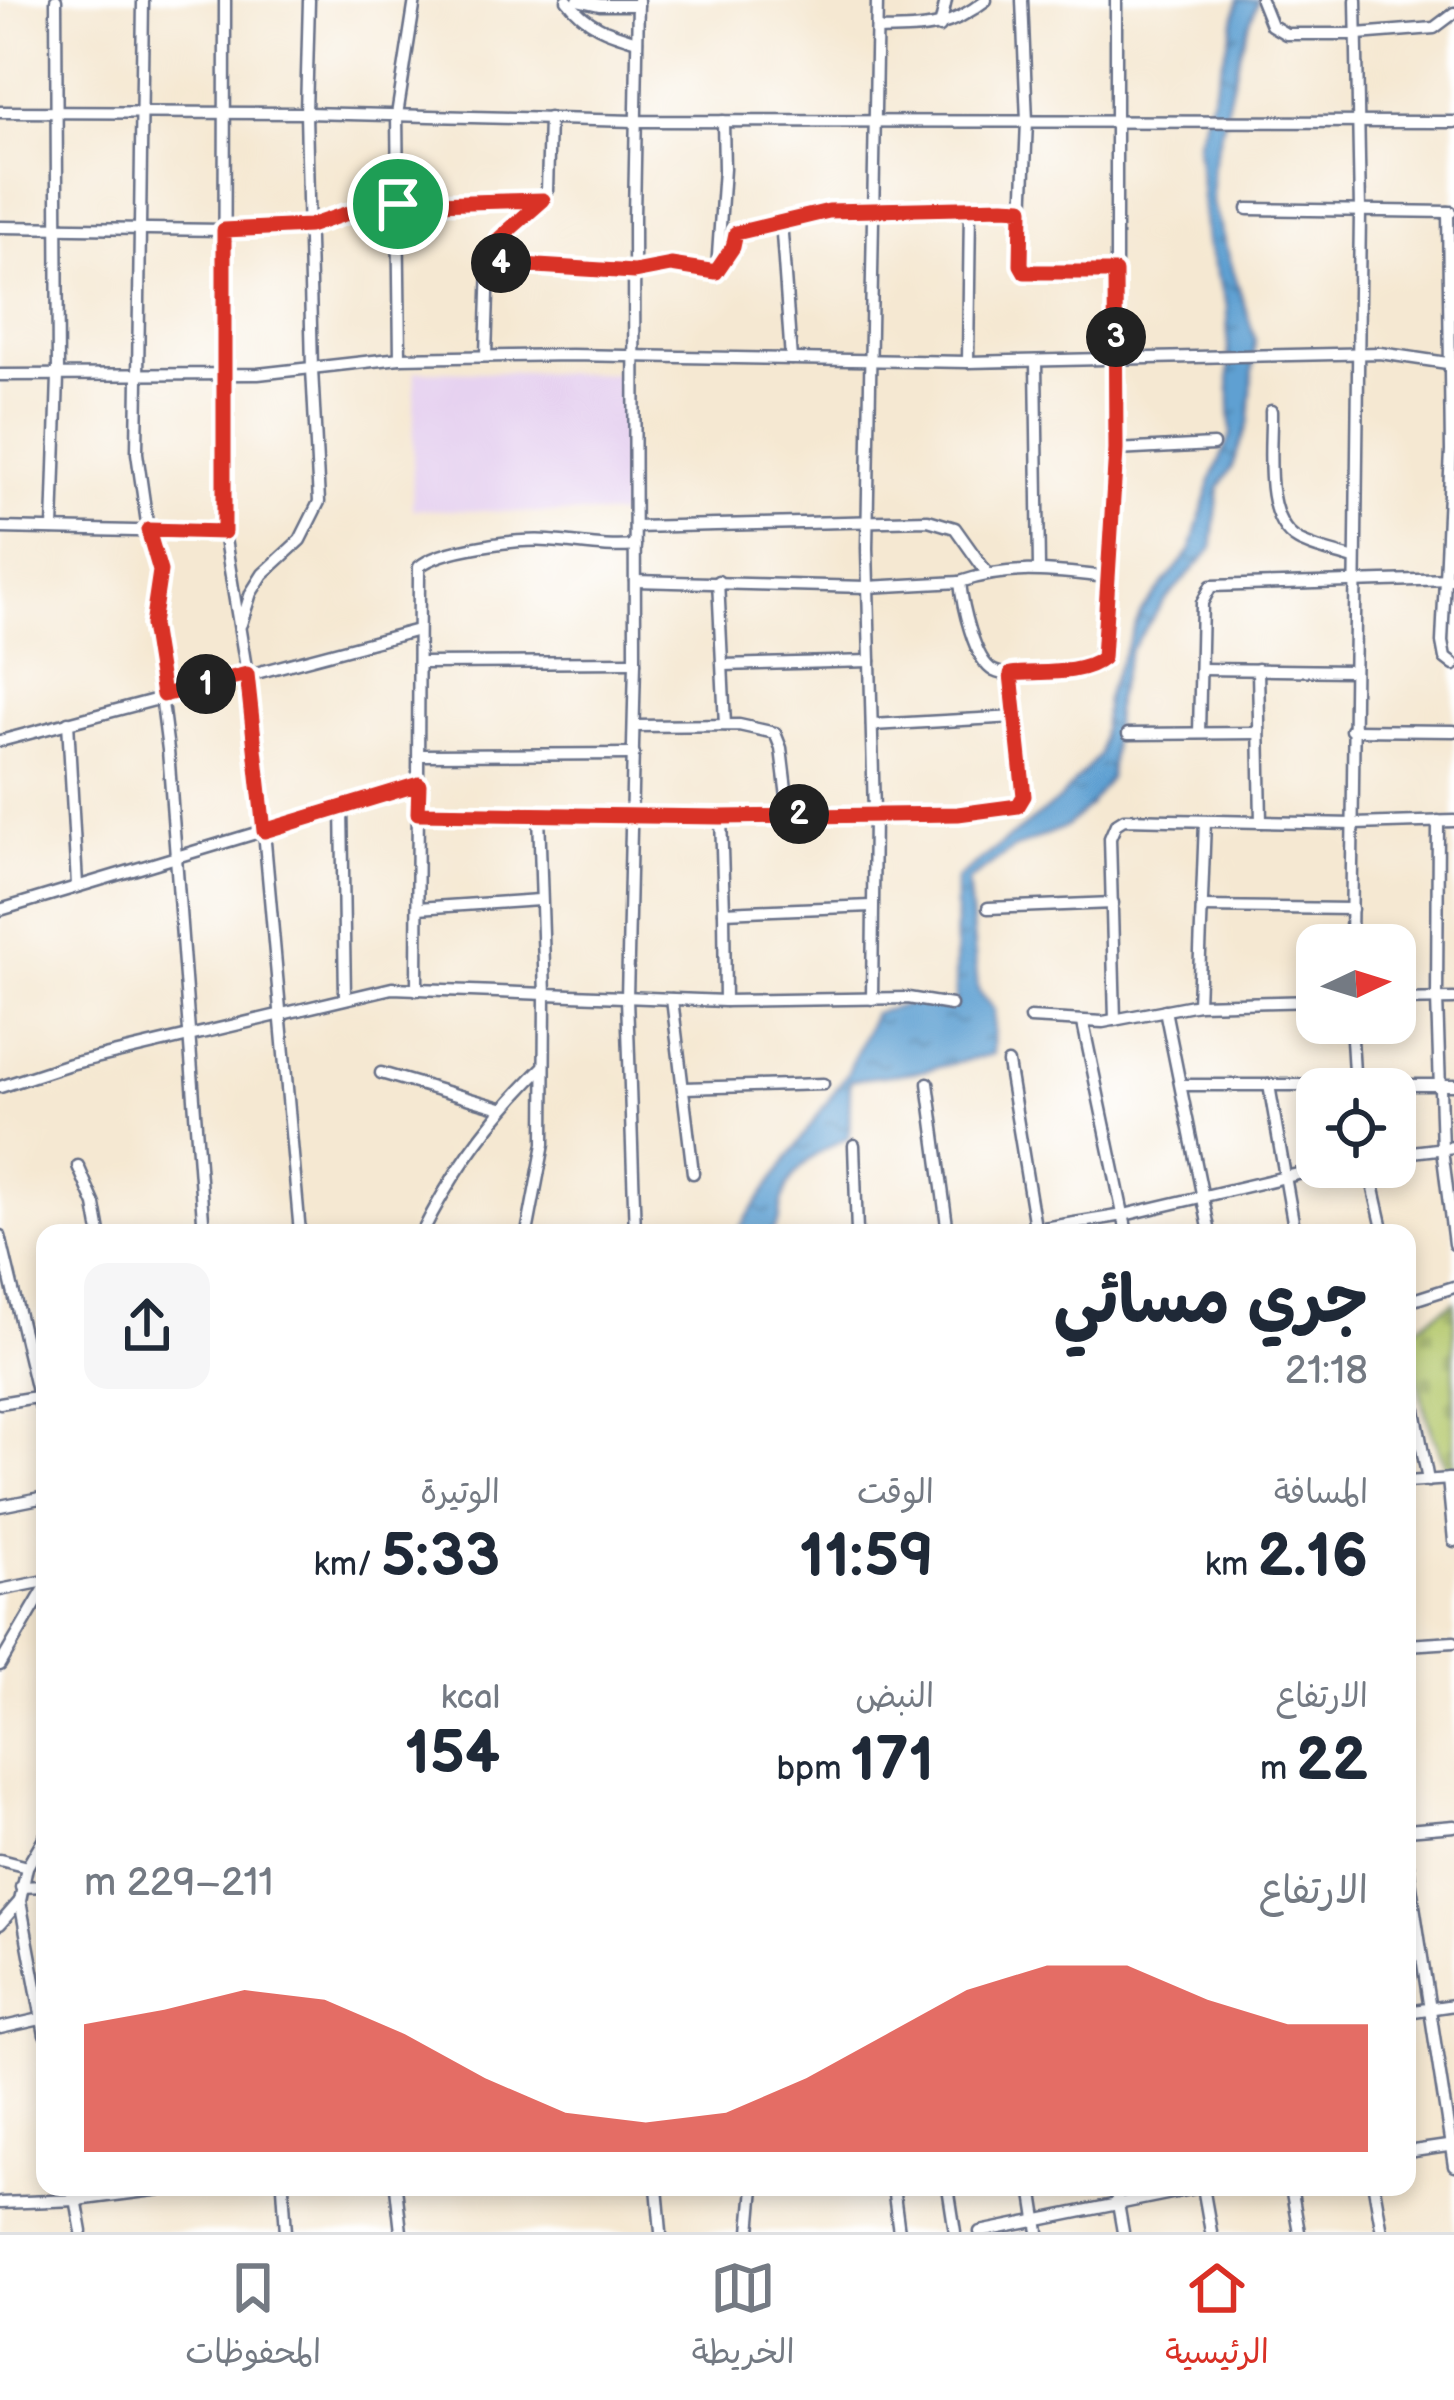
<!DOCTYPE html>
<html lang="ar">
<meta charset="utf-8">
<style>
body{margin:0;font-family:"Balsamiq Sans","Playpen Sans Arabic",sans-serif;background:#f6f6f7;color:#1f2937;direction:rtl;height:100vh;display:flex;flex-direction:column;font-size:45px;white-space:nowrap}
*{box-sizing:border-box;margin:0}
p{font-size:39px;color:#747a83}
.icon{flex:none;width:66px;height:66px;fill:none;stroke:currentColor;stroke-width:2;stroke-linecap:round;stroke-linejoin:round}
.map{position:relative;flex:1;overflow:hidden;direction:ltr}
.side{position:absolute;left:36px;top:1224px;width:1380px;height:972px;display:flex;flex-direction:column;background:#fff;border-radius:24px;box-shadow:0 6px 18px #0003;direction:rtl}
.side>*{flex:none}
.needle{width:78px;rotate:86deg}
.fabs{position:absolute;left:1296px;top:924px;display:grid;gap:24px}
.fabs a{display:grid;place-items:center;width:120px;height:120px;border-radius:24px;background:#fff;box-shadow:0 6px 18px #0003;font-size:60px}
.pin{position:absolute;display:grid;place-items:center;width:102px;height:102px;color:#fff;margin:-51px;border:6px solid #fff;border-radius:50%;box-shadow:0 3px 12px #0007}
.km{position:absolute;width:60px;height:60px;margin:-30px;border-radius:50%;background:#222;color:#fff;font-size:33px;line-height:60px;text-align:center}
.round{display:grid;place-items:center;flex:none;width:126px;height:126px;border-radius:24px;background:#f6f6f7}
.headline{display:flex;align-items:center;justify-content:space-between;height:204px;padding:0 48px}
h1{font-size:66px;font-weight:700;line-height:90px}
.stats{display:grid;grid-template-columns:repeat(3,1fr);gap:18px;height:204px;padding:12px 48px}
.stats div{display:grid;align-content:center}
.stats b{font-size:60px;font-weight:700}
.stats small{font-size:33px;font-weight:400}
.stats p{font-size:33px}
.chart{height:336px;padding:24px 48px}
.chart p{display:flex;justify-content:space-between}
.chart svg{width:100%;height:216px;margin-top:12px;fill:#d93025;opacity:.7}
.dock{display:flex;justify-content:space-around;align-items:center;height:168px;border-top:3px solid #e0e1e3;background:#fff;font-size:33px;color:#747a83}
.dock a{display:grid;justify-items:center;gap:6px}
.dock .on{color:#d93025}
.map>svg:first-child{display:block}
.built{fill:#e6d2f0}
.cemetery{fill:url(#cemetery-stones);stroke:#687c65;stroke-width:3}
.water{fill:url(#water-ripples);stroke:#3d6898;stroke-width:3}
.lines{fill:none;stroke-linecap:round;stroke-linejoin:round}
.street-casing{stroke:#677087;stroke-width:15}
.street{stroke:#fff;stroke-width:10}
.route-casing{stroke:#fff;stroke-width:24}
.route{stroke:#d93025;stroke-width:15}
</style>
<div class="map">
<svg width="1454" height="2232" viewBox="0 0 1454 2232">
<defs>
<pattern id="cemetery-stones" width="16" height="16" patternUnits="userSpaceOnUse" patternTransform="scale(3)"><rect width="16" height="16" fill="#b4c86c"/><path d="M2 7V4a2 2 0 0 1 4 0v3zM10 15v-3a2 2 0 0 1 4 0v3z" fill="#9aac60"/></pattern>
<pattern id="water-ripples" width="26" height="14" patternUnits="userSpaceOnUse" patternTransform="scale(3)"><rect width="26" height="14" fill="#5fa0d2"/><path d="M2 4q2-2 4 0t4 0M15 11q2-2 4 0t4 0" fill="none" stroke="#4e83ae"/></pattern>
</defs>
<rect width="100%" height="100%" fill="#fff"/>
<filter id="ink" filterUnits="userSpaceOnUse"><feTurbulence type="fractalNoise" baseFrequency=".00833" numOctaves="2"/><feDisplacementMap in="SourceGraphic" scale="24" xChannelSelector="R" yChannelSelector="G"/><feConvolveMatrix kernelMatrix="1 2 1 2 8 2 1 2 1" color-interpolation-filters="sRGB"/></filter>
<filter id="wash" filterUnits="userSpaceOnUse"><feTurbulence type="fractalNoise" baseFrequency=".004" numOctaves="4" result="noise"/><feDisplacementMap in="SourceGraphic" scale="48" xChannelSelector="R" yChannelSelector="G"/><feGaussianBlur stdDeviation="2.7" result="paint"/><feColorMatrix in="noise" values="0 0 0 0 0 0 0 0 0 0 0 0 0 0 0 0 0 1.4 0 .05"/><feComposite in="paint" operator="in"/></filter>
<g filter="url(#wash)">
<rect width="100%" height="100%" fill="#f5e8d2"/>
<path class="built" d="M 415,371 L 622,374 L 622,515 L 412,509 Z"/>
<path class="cemetery" d="M 1454,1301 L 1454,1474 L 1448,1470 C 1426,1423 1414,1382 1412,1330 Z"/>
<path class="water" d="M 1238,0 L 1258,0 L 1241,47 L 1212,169 L 1212,202 L 1255,339 L 1249,420 L 1231,469 L 1219,488 L 1212,549 L 1164,601 L 1130,651 L 1116,698 L 1110,777 L 1089,806 L 1067,826 L 1013,849 L 968,881 L 978,990 L 994,1010 L 993,1054 L 922,1071 L 850,1080 L 849,1137 C 823,1149 793,1165 784,1196 C 779,1211 782,1221 771,1233 L 736,1233 L 848,1072 L 874,1013 L 913,1003 L 955,1007 L 956,879 L 1059,800 L 1099,755 L 1107,693 L 1141,612 L 1191,550 L 1212,477 L 1231,436 L 1227,306 L 1206,240 L 1197,143 L 1232,31 Z"/>
</g>
<g filter="url(#ink)">
<g class="lines">
<g class="street-casing">
<g id="street">
<path d="M 143,0 L 137,453 L 148,530 L 161,571 L 152,625 L 168,750 L 204,1233"/>
<path d="M 225,0 L 224,533 L 247,674 L 264,831 L 300,1233"/>
<path d="M 567,0 C 587,26 607,32 637,41"/>
<path d="M 578,0 L 600,5 L 638,5"/>
<path d="M 1022,0 L 1027,121 L 1021,265 L 1025,272 L 1033,274 L 1115,272"/>
<path d="M 1261,0 L 1271,25 L 1286,34 L 1357,34 L 1434,28 L 1454,13"/>
<path d="M 940,27 L 946,0"/>
<path d="M 877,30 C 925,29 947,30 986,0"/>
<path d="M 0,112 L 306,113 L 635,121 L 1454,122"/>
<path d="M 1248,209 L 1451,212"/>
<path d="M 1448,212 L 1451,451 L 1442,642 L 1445,658 L 1454,665"/>
<path d="M 781,220 L 791,359"/>
<path d="M 0,227 L 224,230 L 309,226 L 381,206 L 543,199"/>
<path d="M 489,263 L 634,271 L 671,265 L 716,272 L 733,247 L 736,233 L 829,211 L 874,207 L 1022,208"/>
<path d="M 717,269 L 724,169 L 723,121"/>
<path d="M 486,355 L 489,263 L 500,238 L 538,205 L 547,191 L 549,118"/>
<path d="M 400,358 L 397,115 L 415,0"/>
<path d="M 968,362 L 970,207"/>
<path d="M 1036,362 L 1039,568"/>
<path d="M 0,375 L 258,374 L 400,358 L 571,355 L 968,362 L 1380,353 L 1454,364"/>
<path d="M 1271,411 C 1272,446 1261,519 1298,540 C 1314,549 1336,553 1354,559"/>
<path d="M 1116,450 L 1213,445"/>
<path d="M 635,527 L 928,520 L 955,528 L 987,573"/>
<path d="M 0,528 L 224,533"/>
<path d="M 53,529 L 58,376 L 56,0"/>
<path d="M 635,581 L 867,587 L 960,582 C 962,603 974,661 994,671 C 1008,678 1028,672 1043,671 C 1062,669 1082,669 1100,661 L 1116,450 L 1116,0"/>
<path d="M 718,581 L 725,725"/>
<path d="M 960,582 C 1012,564 1056,572 1109,577"/>
<path d="M 241,624 L 251,593 L 263,574 L 300,540 L 319,502 L 312,369 L 306,113 L 309,0"/>
<path d="M 421,663 L 635,662"/>
<path d="M 723,665 L 870,661"/>
<path d="M 1201,669 L 1351,671"/>
<path d="M 1258,669 L 1261,822"/>
<path d="M 68,722 L 77,885"/>
<path d="M 872,725 L 1016,717"/>
<path d="M 635,726 L 739,725 L 775,733 L 781,748 L 789,814"/>
<path d="M 1351,730 L 1454,731"/>
<path d="M 1199,733 L 1202,603 L 1211,586 L 1451,579"/>
<path d="M 1128,734 L 1259,733"/>
<path d="M 0,741 L 418,630"/>
<path d="M 421,755 L 634,754"/>
<path d="M 342,806 L 345,998"/>
<path d="M 418,813 L 721,817 L 958,814 L 1019,806 L 1024,797 L 1011,674"/>
<path d="M 721,817 L 724,912 L 872,906"/>
<path d="M 1438,821 L 1437,999 L 1442,1149 L 1454,1244"/>
<path d="M 1202,907 L 1352,909"/>
<path d="M 418,908 L 539,900"/>
<path d="M 988,908 L 1113,903"/>
<path d="M 0,910 L 419,784"/>
<path d="M 724,912 L 725,1001"/>
<path d="M 1351,945 L 1360,211 L 1356,0"/>
<path d="M 417,990 L 419,567 C 440,548 520,539 549,541 C 580,543 605,549 635,546"/>
<path d="M 672,999 L 693,1173"/>
<path d="M 872,999 L 874,813 L 867,548 L 877,0"/>
<path d="M 1395,1000 L 1454,999"/>
<path d="M 1198,1004 L 1205,821"/>
<path d="M 1165,1010 L 1210,1233"/>
<path d="M 1030,1018 L 1103,1022 L 1198,1004 L 1317,1001"/>
<path d="M 1115,1020 L 1110,838 L 1116,824 L 1124,819 L 1354,824 L 1454,821"/>
<path d="M 1083,1023 L 1127,1233"/>
<path d="M 1351,1023 L 1355,1089"/>
<path d="M 1008,1063 L 1036,1233"/>
<path d="M 381,1073 L 501,1108"/>
<path d="M 928,1083 L 948,1233"/>
<path d="M 1182,1085 L 1454,1085"/>
<path d="M 1269,1085 L 1295,1233"/>
<path d="M 0,1087 L 70,1064 L 392,988 L 725,1001 L 908,998 L 951,1005"/>
<path d="M 684,1088 L 823,1084"/>
<path d="M 854,1145 L 857,1233"/>
<path d="M 1395,1154 L 1454,1147"/>
<path d="M 78,1166 L 95,1205 L 100,1233"/>
<path d="M 1369,1167 L 1384,1233"/>
<path d="M 422,1233 C 453,1170 493,1116 543,1067"/>
<path d="M 527,1233 L 544,1144 L 545,995 L 539,815"/>
<path d="M 635,1233 L 627,998 L 635,662 L 634,217 L 638,0"/>
<path d="M 1013,1233 L 1124,1215 L 1328,1167"/>
<path d="M 0,1236 L 45,1425"/>
<path d="M 1407,1302 L 1454,1287"/>
<path d="M 1407,1366 L 1428,1481"/>
<path d="M 0,1403 L 42,1396"/>
<path d="M 1448,1479 L 1454,1541"/>
<path d="M 1407,1482 L 1451,1479"/>
<path d="M 0,1506 L 45,1497"/>
<path d="M 0,1590 L 45,1581"/>
<path d="M 1407,1645 L 1454,1642"/>
<path d="M 0,1665 L 45,1588"/>
<path d="M 1407,1830 L 1454,1826"/>
<path d="M 45,1836 L 27,1867 L 20,1901 L 45,2035"/>
<path d="M 0,1860 L 27,1867"/>
<path d="M 1407,1860 L 1454,2166"/>
<path d="M 21,1887 L 45,1886"/>
<path d="M 0,1924 L 20,1901"/>
<path d="M 1407,2012 L 1454,2005"/>
<path d="M 0,2028 L 45,2018"/>
<path d="M 1407,2152 L 1454,2145"/>
<path d="M 74,2187 L 82,2232"/>
<path d="M 283,2187 L 286,2232"/>
<path d="M 396,2187 L 401,2232"/>
<path d="M 657,2187 L 661,2232"/>
<path d="M 893,2187 L 899,2232"/>
<path d="M 948,2187 L 955,2232"/>
<path d="M 1032,2187 L 1039,2232"/>
<path d="M 1115,2187 L 1123,2232"/>
<path d="M 1203,2187 L 1211,2232"/>
<path d="M 1291,2187 L 1299,2232"/>
<path d="M 1374,2187 L 1382,2232"/>
<path d="M 0,2203 L 77,2200 L 177,2187"/>
<path d="M 750,2232 L 754,2187"/>
<path d="M 980,2232 L 1201,2187"/>
</g>
</g>
<use href="#street" class="street"/>
</g>
</g>
<g class="lines" filter="url(#ink)">
<g class="route-casing">
<path id="route" d="M 543,200 L 500,238 L 489,263 L 634,272 L 671,265 L 716,272 L 733,247 L 736,233 L 829,211 L 1003,207 L 1022,208 L 1021,265 L 1025,272 L 1115,272 L 1116,450 L 1103,658 C 1082,676 1038,671 1011,674 L 1024,796 L 1018,806 L 958,814 L 721,817 L 418,813 L 419,784 L 264,831 L 247,674 L 163,695 L 152,625 L 160,571 L 148,530 L 224,532 L 224,230 L 309,226 L 345,214 L 398,204 Z"/>
</g>
<use href="#route" class="route"/>
</g>
</svg>
<div class="fabs">
<a><svg class="needle" viewBox="-14 -14 28 28"><path d="M0-13l5 13h-10z" fill="#e53935"/><path d="M0 13l5-13h-10z" fill="#747a83"/></svg></a>
<a><svg class="icon" aria-label="locate" viewBox="0 0 24 24"><circle cx="12" cy="12" r="6"/><path d="M12 2v4M12 18v4M2 12h4M18 12h4"/></svg></a>
</div>
<div class="pin" style="left:398px;top:204px;background:#1e9e55"><svg class="icon" aria-label="arrive" viewBox="0 0 24 24"><path d="M6 21V4h12l-3 4 3 4H6"/></svg></div>
<b class="km" style="left:206px;top:684px">1</b>
<b class="km" style="left:799px;top:814px">2</b>
<b class="km" style="left:1116px;top:337px">3</b>
<b class="km" style="left:501px;top:263px">4</b>
<section class="side">
<div class="headline"><div><h1>جري مسائي</h1><p>21:18</p></div><a class="round"><svg class="icon" aria-label="share" viewBox="0 0 24 24"><path d="M12 15V3M7 8l5-5 5 5M5 13v7h14v-7"/></svg></a></div>
<div class="stats">
<div><p>المسافة</p><b>2.16<small> km</small></b></div>
<div><p>الوقت</p><b>11:59</b></div>
<div><p>الوتيرة</p><b>5:33<small> /km</small></b></div>
</div>
<div class="stats">
<div><p>الارتفاع</p><b>22<small> m</small></b></div>
<div><p>النبض</p><b>171<small> bpm</small></b></div>
<div><p>kcal</p><b>154</b></div>
</div>
<div class="chart"><p><span>الارتفاع</span>211–229 m</p>
<svg viewBox="0 0 160 44" preserveAspectRatio="none"><path d="M0 44V18L10 15L20 11L30 13L40 20L50 29L60 36L70 38L80 36L90 29L100 20L110 11L120 6L130 6L140 13L150 18L160 18V44z"/></svg>
</div>
</section>
</div>
<nav class="dock">
<a class="on"><svg class="icon" aria-label="home" viewBox="0 0 24 24"><path d="M3 11l9-7 9 7M6 9v11h12V9"/></svg>الرئيسية</a>
<a><svg class="icon" aria-label="map" viewBox="0 0 24 24"><path d="M3 6l6-2 6 2 6-2v14l-6 2-6-2-6 2zM9 4v14M15 6v14"/></svg>الخريطة</a>
<a><svg class="icon" aria-label="saved" viewBox="0 0 24 24"><path d="M7 4h10v16l-5-4-5 4z"/></svg>المحفوظات</a>
</nav>
